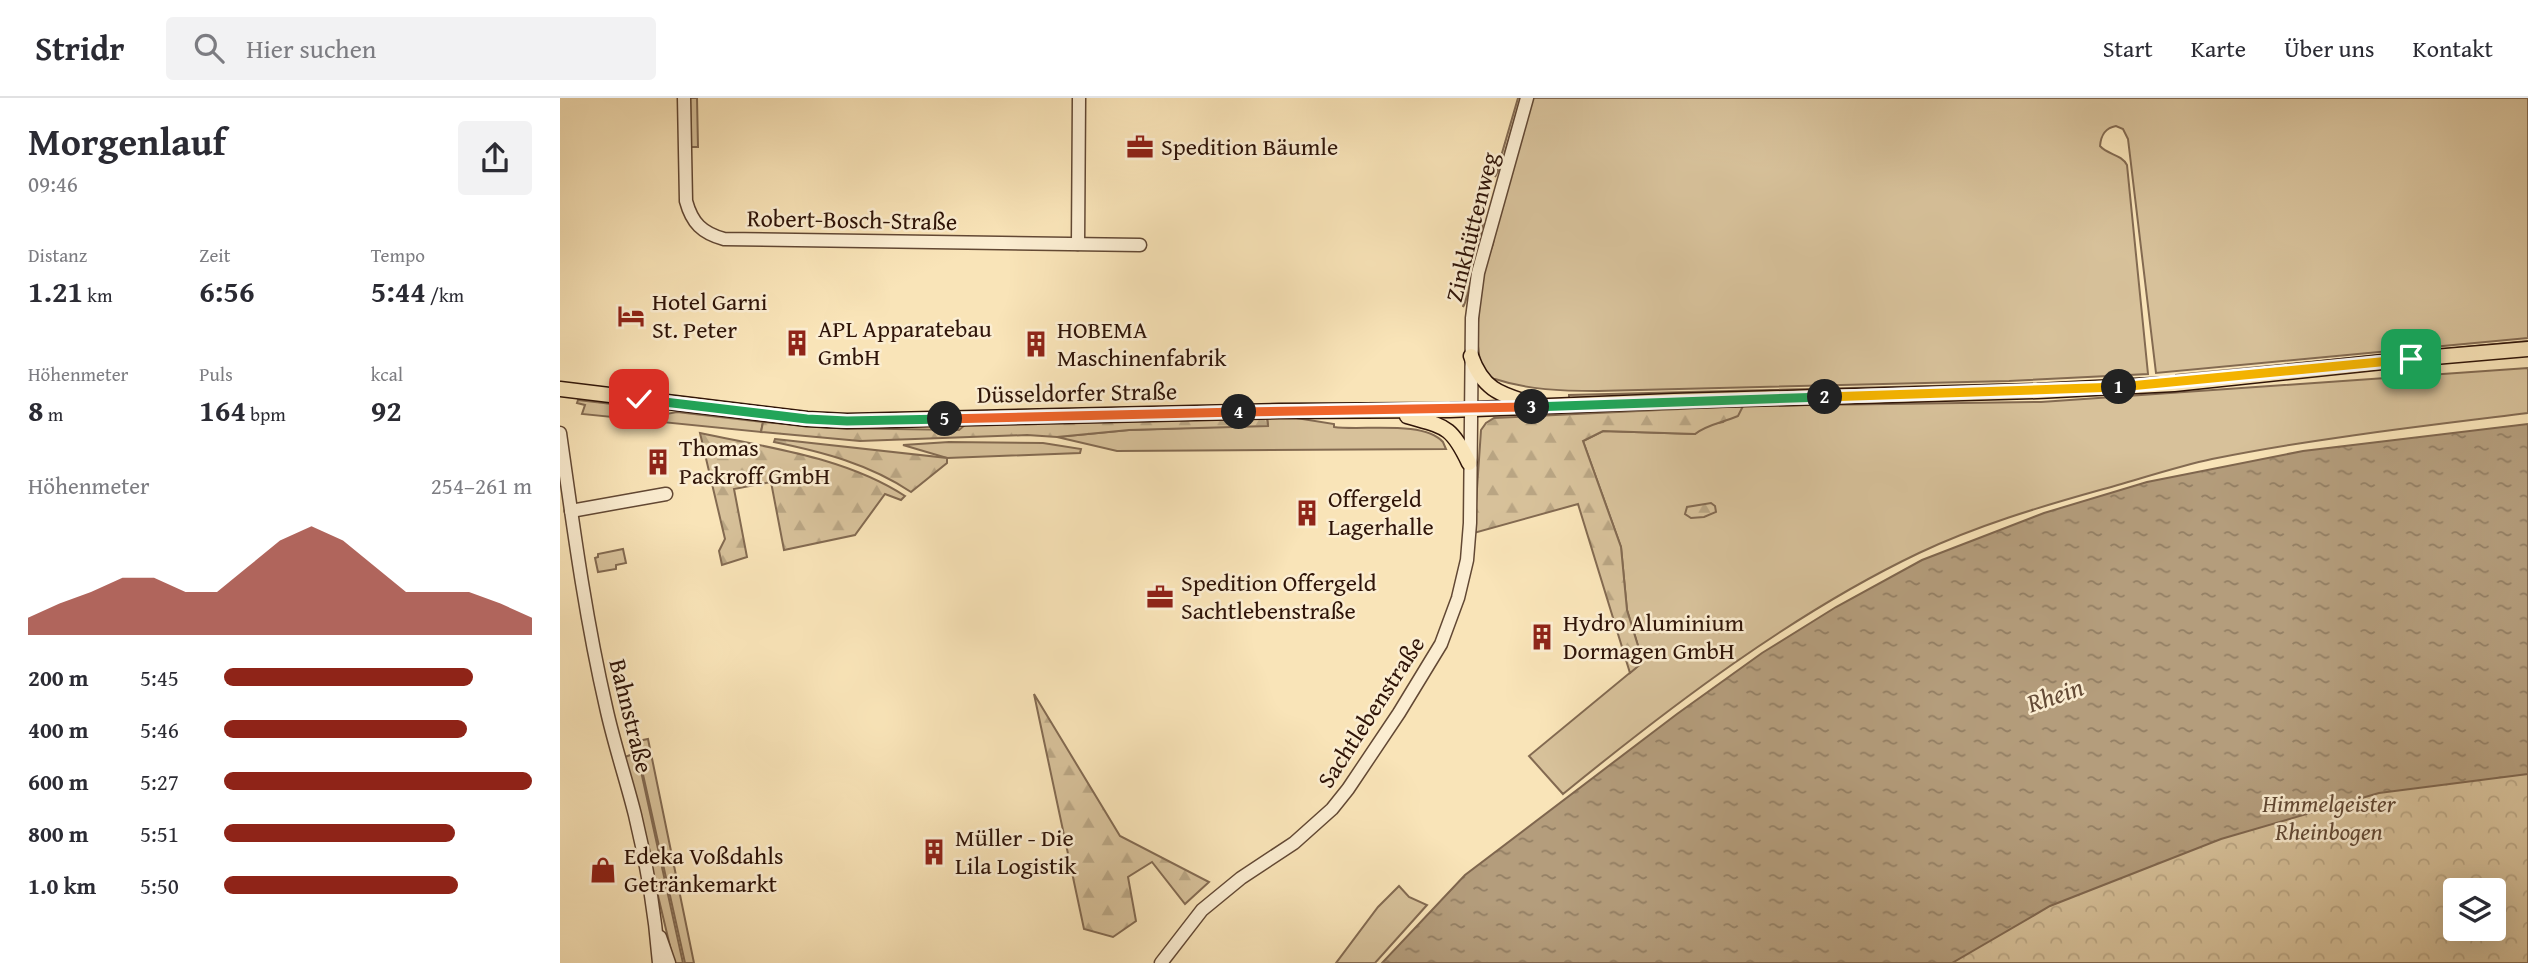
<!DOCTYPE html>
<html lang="de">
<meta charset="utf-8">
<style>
body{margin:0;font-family:"Gentium Book Plus",serif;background:#f2f2f3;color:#2b2b33;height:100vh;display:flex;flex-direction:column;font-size:26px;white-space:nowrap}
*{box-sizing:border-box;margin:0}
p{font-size:23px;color:#7c7c81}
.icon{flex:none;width:38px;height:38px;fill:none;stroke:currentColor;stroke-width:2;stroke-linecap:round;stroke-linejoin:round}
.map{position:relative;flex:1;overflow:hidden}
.sheet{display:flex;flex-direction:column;background:#fff;width:560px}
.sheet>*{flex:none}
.tools{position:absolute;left:1883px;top:780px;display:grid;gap:14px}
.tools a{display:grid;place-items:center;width:63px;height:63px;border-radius:7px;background:#fff;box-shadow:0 7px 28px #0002;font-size:35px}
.pin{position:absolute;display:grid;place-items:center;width:60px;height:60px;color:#fff;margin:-30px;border-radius:14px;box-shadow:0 4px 10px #0006}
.km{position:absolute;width:35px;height:35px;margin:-18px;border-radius:50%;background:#222;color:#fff;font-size:19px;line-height:35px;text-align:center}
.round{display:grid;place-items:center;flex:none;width:74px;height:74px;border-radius:7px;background:#f2f2f3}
.head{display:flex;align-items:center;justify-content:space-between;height:119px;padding:0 28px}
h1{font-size:38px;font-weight:600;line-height:52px}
.figures{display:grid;grid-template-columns:repeat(3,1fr);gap:10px;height:119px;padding:7px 28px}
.figures div{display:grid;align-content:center}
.figures b{font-size:30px;font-weight:600}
.figures small{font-size:19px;font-weight:400}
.figures p{font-size:19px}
.chart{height:196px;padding:14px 28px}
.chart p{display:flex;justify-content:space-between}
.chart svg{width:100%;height:126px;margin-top:7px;fill:#8f2418;opacity:.7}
ul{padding:0 28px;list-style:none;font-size:23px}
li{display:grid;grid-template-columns:112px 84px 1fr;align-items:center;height:52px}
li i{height:18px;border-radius:9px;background:#8f2418}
header{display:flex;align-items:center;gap:42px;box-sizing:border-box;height:98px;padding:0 35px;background:#fff;border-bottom:2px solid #e1e1e2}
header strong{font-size:33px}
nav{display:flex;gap:38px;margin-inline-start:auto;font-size:24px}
.search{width:490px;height:63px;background:#f2f2f3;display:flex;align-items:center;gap:18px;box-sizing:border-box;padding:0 24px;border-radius:7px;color:#7c7c81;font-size:26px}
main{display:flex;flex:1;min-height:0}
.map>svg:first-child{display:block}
.grass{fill:#d7c19a;stroke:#836a51;stroke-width:2}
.forest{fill:url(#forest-firs);stroke:#836a51;stroke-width:2}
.park{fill:url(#park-crowns);stroke:#836a51;stroke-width:2;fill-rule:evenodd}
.water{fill:url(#water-ripples);stroke:#7f664e;stroke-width:2}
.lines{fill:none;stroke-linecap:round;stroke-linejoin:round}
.minor-casing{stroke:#624834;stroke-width:15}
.major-casing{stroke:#2f1408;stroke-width:17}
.minor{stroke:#fbedd1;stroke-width:12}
.major{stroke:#f9e4b8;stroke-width:14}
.split-1-casing{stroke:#fff;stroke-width:14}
.split-2-casing{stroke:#fff;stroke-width:14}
.split-3-casing{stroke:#fff;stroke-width:14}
.split-4-casing{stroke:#fff;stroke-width:14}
.split-5-casing{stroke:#fff;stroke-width:14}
.split-6-casing{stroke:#fff;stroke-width:14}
.split-1{stroke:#f5b400;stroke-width:9}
.split-2{stroke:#f5b400;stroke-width:9}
.split-3{stroke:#22a559;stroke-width:9}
.split-4{stroke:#f0652b;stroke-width:9}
.split-5{stroke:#f0652b;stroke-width:9}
.split-6{stroke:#22a559;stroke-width:9}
.labels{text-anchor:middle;stroke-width:5;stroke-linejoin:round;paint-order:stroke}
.poi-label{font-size:24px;fill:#2f1408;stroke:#fbedd1;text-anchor:start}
.street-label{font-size:24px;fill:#2f1408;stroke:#fbedd1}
.park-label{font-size:24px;font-style:italic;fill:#614834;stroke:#fbedd1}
.water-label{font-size:26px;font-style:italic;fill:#644b36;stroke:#fbedd1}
</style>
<header>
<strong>Stridr</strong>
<div class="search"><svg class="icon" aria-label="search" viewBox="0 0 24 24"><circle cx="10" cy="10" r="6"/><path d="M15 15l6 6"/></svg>Hier suchen</div>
<nav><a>Start</a><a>Karte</a><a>Über uns</a><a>Kontakt</a></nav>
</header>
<main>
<section class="sheet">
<div class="head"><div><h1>Morgenlauf</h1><p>09:46</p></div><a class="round"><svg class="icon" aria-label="share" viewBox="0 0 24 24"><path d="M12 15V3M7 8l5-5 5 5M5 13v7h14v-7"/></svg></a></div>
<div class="figures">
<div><p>Distanz</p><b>1.21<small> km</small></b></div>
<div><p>Zeit</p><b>6:56</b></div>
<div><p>Tempo</p><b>5:44<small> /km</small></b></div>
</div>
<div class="figures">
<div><p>Höhenmeter</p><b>8<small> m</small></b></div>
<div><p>Puls</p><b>164<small> bpm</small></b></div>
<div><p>kcal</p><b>92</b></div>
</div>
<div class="chart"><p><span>Höhenmeter</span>254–261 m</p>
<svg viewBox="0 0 160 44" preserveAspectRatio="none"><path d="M0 44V38L10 33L20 29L30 24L40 24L50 29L60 29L70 20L80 11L90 6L100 11L110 20L120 29L130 29L140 29L150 33L160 38V44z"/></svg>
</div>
<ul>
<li><b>200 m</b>5:45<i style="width:81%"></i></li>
<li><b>400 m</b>5:46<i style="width:79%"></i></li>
<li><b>600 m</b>5:27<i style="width:100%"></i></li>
<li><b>800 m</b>5:51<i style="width:75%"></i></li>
<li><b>1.0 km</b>5:50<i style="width:76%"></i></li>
</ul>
</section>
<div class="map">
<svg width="1968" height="865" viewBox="0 0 1968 865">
<defs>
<pattern id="forest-firs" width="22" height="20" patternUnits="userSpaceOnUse" patternTransform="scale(1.75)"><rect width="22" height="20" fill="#d7c19a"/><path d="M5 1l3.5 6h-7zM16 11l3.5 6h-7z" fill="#b9a583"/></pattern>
<pattern id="park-crowns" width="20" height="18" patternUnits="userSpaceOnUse" patternTransform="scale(1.75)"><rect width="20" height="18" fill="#d7c19a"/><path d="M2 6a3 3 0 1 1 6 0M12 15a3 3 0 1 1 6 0" fill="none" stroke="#b9a583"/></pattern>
<pattern id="water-ripples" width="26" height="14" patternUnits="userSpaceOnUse" patternTransform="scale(1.75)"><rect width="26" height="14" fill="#b49d7c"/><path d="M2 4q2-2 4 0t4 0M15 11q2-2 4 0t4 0" fill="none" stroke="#937f64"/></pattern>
</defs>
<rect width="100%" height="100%" fill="#f9e4b8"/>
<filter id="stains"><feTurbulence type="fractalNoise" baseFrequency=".00286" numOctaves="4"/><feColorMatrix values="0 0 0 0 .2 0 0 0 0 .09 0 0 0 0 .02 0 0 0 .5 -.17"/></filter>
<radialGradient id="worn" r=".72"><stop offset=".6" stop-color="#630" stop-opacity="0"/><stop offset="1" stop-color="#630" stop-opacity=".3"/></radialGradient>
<g class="grass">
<path d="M 130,0 L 137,0 L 138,49 L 131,49 Z"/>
<path d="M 958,0 L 961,0 L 942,65 L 935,79 Z"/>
<path d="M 972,0 L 1968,0 L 1968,240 L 1596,275 L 1568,41 L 1563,31 L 1556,28 C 1545,30 1541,37 1540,48 C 1548,57 1561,56 1567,67 L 1588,276 L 1449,283 L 1038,293 C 1002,293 968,292 935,281 L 931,284 L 920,264 L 917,240 L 921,179 L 933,146 L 937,120 Z"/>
<path d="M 923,121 C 924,129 908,202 903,209 L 911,160 Z"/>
<path d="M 1968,243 L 1968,246 L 1616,279 L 1616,277 Z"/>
<path d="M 1968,270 L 1968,315 C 1863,328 1757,340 1652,361 C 1615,369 1577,382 1540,392 C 1479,409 1416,428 1359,455 C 1233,515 1111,608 1003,696 L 969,658 L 1083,564 L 1067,512 L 1061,449 L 1023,343 L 1043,333 L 1135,336 L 1146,327 L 1163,324 L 1183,308 L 1481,304 Z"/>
<path d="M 1453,286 L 1452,289 L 1009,300 L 1009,297 Z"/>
<path d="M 18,302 L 52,306 L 84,316 L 101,317 L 117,314 L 203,324 L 201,334 L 22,316 L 25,307 L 17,305 Z"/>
<path d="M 730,319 L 774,326 L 774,329 C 802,333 863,322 883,344 L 886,351 L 557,353 L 497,339 L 569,332 L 708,327 L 707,320 Z"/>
<path d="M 389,344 L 483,345 L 521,351 L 520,355 L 387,360 L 343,347 Z"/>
<path d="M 63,451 L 66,465 L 56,467 L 56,471 L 38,474 L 35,460 L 38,459 L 38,456 Z"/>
<path d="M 88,641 L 134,865 L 125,865 L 80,663 L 72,654 L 68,645 Z"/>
<path d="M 73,656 L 79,664 L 123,865 L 114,865 L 65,659 Z"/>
<path d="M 839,788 L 849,799 L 867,807 L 815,865 L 776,865 L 818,809 Z"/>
</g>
<g class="forest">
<path d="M 1183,308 L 1178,318 C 1162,325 1148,326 1135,336 L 1043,333 L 1023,343 L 1061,449 L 1067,512 L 1083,564 L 1070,575 L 1018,406 L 914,435 L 921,332 L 926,325 L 934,320 Z"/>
<path d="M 707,320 L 708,328 L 569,332 L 497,339 L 467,337 L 300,343 L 201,334 L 203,324 L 272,330 L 399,332 L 406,326 Z"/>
<path d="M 140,335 C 209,350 285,359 345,398 L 341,402 L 325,396 L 295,437 L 224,452 L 211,384 L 174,391 L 187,459 L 162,467 L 159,453 L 165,441 Z"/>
<path d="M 215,341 L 387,360 L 387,365 L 351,394 C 309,366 263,354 214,344 Z"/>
<path d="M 1151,405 L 1155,408 L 1156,414 L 1144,419 L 1131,420 L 1125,416 L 1127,409 Z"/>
<path d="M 474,596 L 560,738 L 649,784 L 625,806 L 592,764 L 568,779 L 576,823 L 553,839 L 524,831 Z"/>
</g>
<path class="park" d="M 1968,541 L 1968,865 L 1158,865 ZM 1895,793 L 1934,793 L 1934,831 L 1895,831 Z"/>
<path class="water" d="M 1968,326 L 1968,676 L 1819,695 L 1661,741 L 1490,808 L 1392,865 L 822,865 L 905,777 L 1117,616 L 1202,555 L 1276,509 L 1362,462 L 1484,415 L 1587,384 L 1743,353 Z"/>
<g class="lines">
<g class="minor-casing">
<g id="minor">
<path d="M 124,0 L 126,103 C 132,125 142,135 164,141 L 580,147"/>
<path d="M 518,146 L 519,0"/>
<path d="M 0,335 C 13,427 25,518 46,609 C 54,646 66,681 75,717 C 87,766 95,815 99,865"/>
<path d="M 11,413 L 106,396"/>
<path d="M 100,839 L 109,865"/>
<path d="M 601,865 L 642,812 L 681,780 L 734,745 L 772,711 L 788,691 L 839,615 L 881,546 L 898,500 L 907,462 L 910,425 L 912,220 L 918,175 L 967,0"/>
</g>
</g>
<g class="major-casing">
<g id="major">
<path d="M 911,258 C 923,292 940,296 972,306"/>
<path d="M 0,291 L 247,321 L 287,323 L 719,313 L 890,312 L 1114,303 L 1477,293 L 1614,286 L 1851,261 L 1968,251"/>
<path d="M 847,318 C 885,329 891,327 909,365"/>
</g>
</g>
<use href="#minor" class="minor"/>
<use href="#major" class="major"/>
</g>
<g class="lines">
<g class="split-1-casing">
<path id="split-1" d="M 1559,289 L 1851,261"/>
</g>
<g class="split-2-casing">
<path id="split-2" d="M 1265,299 L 1559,289"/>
</g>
<g class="split-3-casing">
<path id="split-3" d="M 972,309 L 1265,299"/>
</g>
<g class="split-4-casing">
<path id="split-4" d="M 679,314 L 972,309"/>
</g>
<g class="split-5-casing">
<path id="split-5" d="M 385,321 L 679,314"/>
</g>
<g class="split-6-casing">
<path id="split-6" d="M 79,301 L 247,321 L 287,323 L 385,321"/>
</g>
<use href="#split-1" class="split-1"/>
<use href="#split-2" class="split-2"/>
<use href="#split-3" class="split-3"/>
<use href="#split-4" class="split-4"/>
<use href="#split-5" class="split-5"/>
<use href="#split-6" class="split-6"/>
</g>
<defs>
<g id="office-bare" transform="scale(2.1)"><path d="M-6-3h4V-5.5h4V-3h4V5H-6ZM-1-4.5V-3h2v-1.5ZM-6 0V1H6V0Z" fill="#8f2418" stroke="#fbedd1" stroke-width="2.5" paint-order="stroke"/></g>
<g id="hotel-bare" transform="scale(2.1)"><path d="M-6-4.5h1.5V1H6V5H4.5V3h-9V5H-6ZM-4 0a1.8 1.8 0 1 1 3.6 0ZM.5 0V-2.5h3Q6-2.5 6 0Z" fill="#8f2418" stroke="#fbedd1" stroke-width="2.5" paint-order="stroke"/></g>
<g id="building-bare" transform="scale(2.1)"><path d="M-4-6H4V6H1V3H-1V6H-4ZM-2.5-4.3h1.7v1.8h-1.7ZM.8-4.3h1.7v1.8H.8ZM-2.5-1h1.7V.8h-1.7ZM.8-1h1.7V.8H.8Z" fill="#8f2418" stroke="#fbedd1" stroke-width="2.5" paint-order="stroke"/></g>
<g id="shop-bare" transform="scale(2.1)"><path d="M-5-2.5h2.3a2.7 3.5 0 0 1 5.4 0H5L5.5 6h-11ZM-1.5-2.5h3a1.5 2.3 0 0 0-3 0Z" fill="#8f2418" stroke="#fbedd1" stroke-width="2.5" paint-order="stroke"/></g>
</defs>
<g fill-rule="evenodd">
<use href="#office-bare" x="580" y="49"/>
<use href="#hotel-bare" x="71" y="218"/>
<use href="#building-bare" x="237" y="245"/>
<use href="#building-bare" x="476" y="246"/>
<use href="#building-bare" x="98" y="364"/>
<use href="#building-bare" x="747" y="415"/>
<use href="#office-bare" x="600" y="499"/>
<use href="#building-bare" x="982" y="539"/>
<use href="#building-bare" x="374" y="754"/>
<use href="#shop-bare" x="43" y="772"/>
</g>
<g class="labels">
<g class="poi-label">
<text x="601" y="57">Spedition Bäumle</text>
<text x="92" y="212">Hotel Garni<tspan x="92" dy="28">St. Peter</tspan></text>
<text x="258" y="239">APL Apparatebau<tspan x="258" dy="28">GmbH</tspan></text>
<text x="497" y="240">HOBEMA<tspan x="497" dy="28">Maschinenfabrik</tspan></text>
<text x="119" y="358">Thomas<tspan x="119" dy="28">Packroff GmbH</tspan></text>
<text x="768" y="409">Offergeld<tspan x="768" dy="28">Lagerhalle</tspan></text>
<text x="621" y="493">Spedition Offergeld<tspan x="621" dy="28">Sachtlebenstraße</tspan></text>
<text x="1003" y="533">Hydro Aluminium<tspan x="1003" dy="28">Dormagen GmbH</tspan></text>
<text x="395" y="748">Müller - Die<tspan x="395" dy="28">Lila Logistik</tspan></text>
<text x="64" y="766">Edeka Voßdahls<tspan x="64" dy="28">Getränkemarkt</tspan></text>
</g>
<g class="street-label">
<text transform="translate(292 122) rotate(1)" y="8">Robert-Bosch-Straße</text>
<text transform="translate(912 129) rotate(-76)" y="8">Zinkhüttenweg</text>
<text transform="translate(517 295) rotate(-1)" y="8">Düsseldorfer Straße</text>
<text transform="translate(811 614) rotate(-57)" y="8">Sachtlebenstraße</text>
<text transform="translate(71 618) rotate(76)" y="8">Bahnstraße</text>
</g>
<g class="park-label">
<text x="1769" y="714">Himmelgeister<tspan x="1769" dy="28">Rheinbogen</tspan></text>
</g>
<g class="water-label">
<text transform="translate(1495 597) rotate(-19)" y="9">Rhein</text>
</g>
</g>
<rect width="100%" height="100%" filter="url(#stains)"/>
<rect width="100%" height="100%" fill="url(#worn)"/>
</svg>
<div class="tools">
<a><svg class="icon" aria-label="layers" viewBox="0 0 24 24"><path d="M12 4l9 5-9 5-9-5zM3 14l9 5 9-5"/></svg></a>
</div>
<div class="pin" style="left:1851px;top:261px;background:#1e9e55"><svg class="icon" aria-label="arrive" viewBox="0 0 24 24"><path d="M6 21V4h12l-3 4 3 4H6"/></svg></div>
<div class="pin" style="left:79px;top:301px;background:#d93025"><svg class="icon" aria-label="check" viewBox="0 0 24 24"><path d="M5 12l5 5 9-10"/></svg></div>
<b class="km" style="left:1559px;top:289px">1</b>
<b class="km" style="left:1265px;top:299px">2</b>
<b class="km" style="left:972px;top:309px">3</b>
<b class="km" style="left:679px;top:314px">4</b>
<b class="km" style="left:385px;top:321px">5</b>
</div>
</main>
